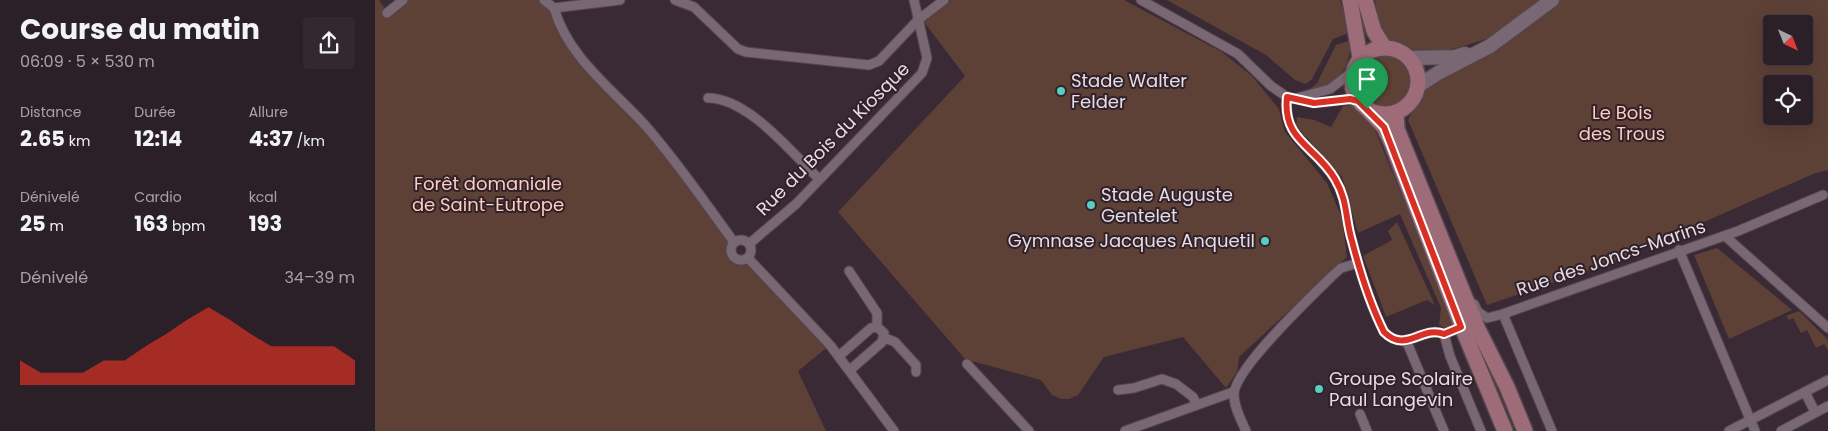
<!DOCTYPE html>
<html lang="fr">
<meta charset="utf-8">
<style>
body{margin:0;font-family:Poppins,sans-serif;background:#342830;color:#f1f3f6;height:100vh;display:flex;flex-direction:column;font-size:19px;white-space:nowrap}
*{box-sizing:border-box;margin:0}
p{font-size:16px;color:#a6a3a8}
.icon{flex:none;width:28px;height:28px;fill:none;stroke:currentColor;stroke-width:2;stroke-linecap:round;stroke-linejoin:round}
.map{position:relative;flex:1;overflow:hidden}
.side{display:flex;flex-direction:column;background:#2c2028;width:375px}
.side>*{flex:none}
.needle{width:32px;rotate:137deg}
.tools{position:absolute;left:1388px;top:15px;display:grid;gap:10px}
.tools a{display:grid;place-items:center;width:50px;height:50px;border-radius:5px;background:#2c2028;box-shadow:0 5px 20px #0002,0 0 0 1px #483e45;font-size:25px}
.pin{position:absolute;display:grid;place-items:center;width:42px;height:42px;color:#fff;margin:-51px -21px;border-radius:50% 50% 50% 0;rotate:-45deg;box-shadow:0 0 5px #0007}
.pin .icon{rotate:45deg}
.round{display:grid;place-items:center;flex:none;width:52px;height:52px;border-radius:5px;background:#342830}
.summary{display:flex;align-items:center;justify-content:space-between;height:85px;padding:0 20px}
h1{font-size:28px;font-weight:700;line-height:38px}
.figures{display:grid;grid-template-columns:repeat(3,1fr);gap:8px;height:85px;padding:5px 20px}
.figures div{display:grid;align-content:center}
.figures b{font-size:21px;font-weight:700}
.figures small{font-size:14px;font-weight:400}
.figures p{font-size:14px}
.chart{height:140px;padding:10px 20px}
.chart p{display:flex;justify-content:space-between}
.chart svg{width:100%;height:90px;margin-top:5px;fill:#d93025;opacity:.7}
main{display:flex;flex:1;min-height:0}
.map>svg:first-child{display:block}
.green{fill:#5d4036;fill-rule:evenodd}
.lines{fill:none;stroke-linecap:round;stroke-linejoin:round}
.street-casing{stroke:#544750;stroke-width:11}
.secondary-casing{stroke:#544750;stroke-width:16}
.primary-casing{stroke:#544750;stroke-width:18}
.street{stroke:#796773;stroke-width:9}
.secondary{stroke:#796773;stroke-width:14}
.primary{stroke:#9e6c78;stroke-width:15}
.route-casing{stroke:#fff;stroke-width:10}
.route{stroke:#d93025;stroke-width:6}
.poi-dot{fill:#59cebe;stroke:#30212b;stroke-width:2}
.labels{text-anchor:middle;stroke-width:4;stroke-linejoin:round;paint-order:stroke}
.poi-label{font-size:18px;fill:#e6dce3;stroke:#30212b;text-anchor:start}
.park-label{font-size:18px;fill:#fecdbd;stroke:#30212b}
.street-label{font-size:18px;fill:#e6dce3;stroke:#30212b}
</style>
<main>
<section class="side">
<div class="summary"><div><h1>Course du matin</h1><p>06:09 · 5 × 530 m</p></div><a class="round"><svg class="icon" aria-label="share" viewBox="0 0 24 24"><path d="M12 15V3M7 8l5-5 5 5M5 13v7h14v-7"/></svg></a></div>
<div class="figures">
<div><p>Distance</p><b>2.65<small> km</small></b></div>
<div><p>Durée</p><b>12:14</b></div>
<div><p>Allure</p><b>4:37<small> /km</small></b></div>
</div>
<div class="figures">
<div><p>Dénivelé</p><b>25<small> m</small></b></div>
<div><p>Cardio</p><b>163<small> bpm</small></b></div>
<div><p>kcal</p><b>193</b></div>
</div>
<div class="chart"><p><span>Dénivelé</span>34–39 m</p>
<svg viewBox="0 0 160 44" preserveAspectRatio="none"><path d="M0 44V32L10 38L20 38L30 38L40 32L50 32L60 25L70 19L80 12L90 6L100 12L110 19L120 25L130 25L140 25L150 25L160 32V44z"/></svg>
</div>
</section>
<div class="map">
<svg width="1453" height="431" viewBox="0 0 1453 431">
<rect width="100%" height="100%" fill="#3a2a36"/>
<g class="green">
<path d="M 0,0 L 4,0 L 12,12 L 28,0 L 169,0 L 190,32 L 255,110 L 359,242 L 355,251 L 361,259 L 373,258 L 455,345 L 423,371 L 451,431 L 0,431 Z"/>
<path d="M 576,0 L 749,0 L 847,52 L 877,76 L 904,109 L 910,132 L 952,183 L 967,218 L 972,257 L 864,357 L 862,372 L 851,388 L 808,337 L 729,357 L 703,395 L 694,399 L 686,399 L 677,395 L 666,380 L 590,359 L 463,212 L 590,76 L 549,22 Z"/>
<path d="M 792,0 L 965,0 L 974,33 L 958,39 L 937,79 L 931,84 L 920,80 L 891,55 Z"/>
<path d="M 1000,0 L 1453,0 L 1453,170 L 1438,174 L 1236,263 L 1112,305 L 1033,120 L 1049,90 L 1115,46 L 1111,39 C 1082,49 1026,66 1007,30 C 1003,22 1002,9 1000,0 ZM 1396,24 L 1429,24 L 1429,56 L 1396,56 ZM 1396,84 L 1429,84 L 1429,116 L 1396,116 Z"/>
<path d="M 976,40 C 974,69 965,88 933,91 L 942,83 L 961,45 Z"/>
<circle cx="1010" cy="80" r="26"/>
<path d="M 977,105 L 997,123 L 1079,321 L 1077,327 L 1071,329 L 1064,325 L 1066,308 L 1025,214 L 983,233 L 967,177 L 921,126 L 922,117 L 939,120 L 956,127 L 968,106 Z"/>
<path d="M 1022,222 L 1060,305 L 1052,300 L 1011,317 L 988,256 L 1017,240 L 1013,231 Z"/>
<path d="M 1342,248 L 1417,310 L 1354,339 L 1319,255 Z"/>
<path d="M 1424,311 L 1453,340 L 1453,350 L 1449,344 L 1441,348 L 1432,330 L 1426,333 L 1418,318 L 1414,320 L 1411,316 Z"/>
</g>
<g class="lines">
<g class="street-casing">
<g id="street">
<path d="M 169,0 L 179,8 L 245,0"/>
<path d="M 300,0 L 319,7 L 363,49 L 371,52 L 494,65 L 504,61 L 543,20 L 569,0"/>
<path d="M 766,0 L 863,54 L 896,86 L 912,97 L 939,103 L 975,99 L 983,101"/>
<path d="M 179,8 C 193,57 236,88 269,124 C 302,161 330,203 359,242"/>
<path d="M 12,13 L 28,0"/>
<path d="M 912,97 C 907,140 941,147 960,179 C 973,201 970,218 977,241 C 985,272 995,304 1009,332 C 1031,354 1047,325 1069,334 L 1087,327"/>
<path d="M 333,98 C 373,98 416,152 444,179"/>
<path d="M 922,98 L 955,89 L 977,72"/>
<path d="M 1350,236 L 1453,328"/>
<circle cx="366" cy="250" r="10"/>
<path d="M 374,244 L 421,204 L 547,73 L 552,58 L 539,0"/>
<path d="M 1304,250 L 1380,431"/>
<path d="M 373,258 L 455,345 L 519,431"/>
<path d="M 474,271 L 502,313 L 502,327"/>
<path d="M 1099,304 L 1103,312 L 1112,318 L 1128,314 L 1363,231 L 1448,195"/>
<path d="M 1128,314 L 1177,431"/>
<path d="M 1069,334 L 1075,356 L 1106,431"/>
<path d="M 510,338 L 520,342 L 541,365 L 541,372"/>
<path d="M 1031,340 L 1069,431"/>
<path d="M 464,356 L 496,328 L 502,327 L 509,333 L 507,342 L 475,370"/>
<path d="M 592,364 L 654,431"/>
<path d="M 743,390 L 759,388 L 787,379 L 801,384 L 818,397 L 822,405"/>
<path d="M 1430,392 L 1440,412"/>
<path d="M 985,414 L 992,431"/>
<path d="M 750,431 L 858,392"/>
<path d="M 871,431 C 866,420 859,407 859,395 C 858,370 936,297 956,277 L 966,268 L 983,263"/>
<path d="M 1354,431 L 1453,380"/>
<path d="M 1406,431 L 1453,406"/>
</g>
</g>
<g class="secondary-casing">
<g id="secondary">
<path d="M 1035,58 L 1080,57 L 1090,54"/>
<path d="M 1043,86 L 1063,73 L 1115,46 L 1177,0"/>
</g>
</g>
<g class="primary-casing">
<g id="primary">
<path d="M 975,0 L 985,58"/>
<path d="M 990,0 L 999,31 L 1009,47"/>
<circle cx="1010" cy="81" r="33"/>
<path d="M 992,109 L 1009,127 L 1016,142 L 1087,327 L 1130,431"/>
<path d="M 1021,112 L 1022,129 L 1102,327 L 1132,387 L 1150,431"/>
</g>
</g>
<use href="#street" class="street"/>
<use href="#secondary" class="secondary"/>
<use href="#primary" class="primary"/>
</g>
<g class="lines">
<g class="route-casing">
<path id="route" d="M 912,97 L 939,103 L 975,99 L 983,101 L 1009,127 L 1086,327 L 1069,334 C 1047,325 1031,354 1009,332 C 995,304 985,272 977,241 C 970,218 973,201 960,179 C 941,146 907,141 912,97 Z"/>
</g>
<use href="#route" class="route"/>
</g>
<g class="poi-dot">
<circle cx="686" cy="91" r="5"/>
<circle cx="716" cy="205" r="5"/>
<circle cx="890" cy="241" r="5"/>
<circle cx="944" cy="389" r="5"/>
</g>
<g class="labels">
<g class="poi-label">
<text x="696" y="87">Stade Walter<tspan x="696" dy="21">Felder</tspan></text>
<text x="726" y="201">Stade Auguste<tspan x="726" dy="21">Gentelet</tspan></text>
<text x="880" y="247" text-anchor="end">Gymnase Jacques Anquetil</text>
<text x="954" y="385">Groupe Scolaire<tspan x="954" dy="21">Paul Langevin</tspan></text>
</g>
<g class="park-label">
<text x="1247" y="119">Le Bois<tspan x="1247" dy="21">des Trous</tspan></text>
<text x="113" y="190">Forêt domaniale<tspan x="113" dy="21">de Saint-Eutrope</tspan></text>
</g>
<g class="street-label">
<text transform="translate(458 139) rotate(-45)" y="6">Rue du Bois du Kiosque</text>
<text transform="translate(1236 258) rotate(-19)" y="6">Rue des Joncs-Marins</text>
</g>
</g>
</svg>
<div class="tools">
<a><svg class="needle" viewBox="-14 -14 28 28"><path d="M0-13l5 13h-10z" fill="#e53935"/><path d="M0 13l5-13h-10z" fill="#a6a3a8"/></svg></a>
<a><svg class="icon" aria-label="locate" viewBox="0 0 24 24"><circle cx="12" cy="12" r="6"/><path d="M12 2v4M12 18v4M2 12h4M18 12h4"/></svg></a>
</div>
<div class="pin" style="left:992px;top:109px;background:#1e9e55"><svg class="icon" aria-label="arrive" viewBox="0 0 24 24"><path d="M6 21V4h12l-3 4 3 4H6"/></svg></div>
</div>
</main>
